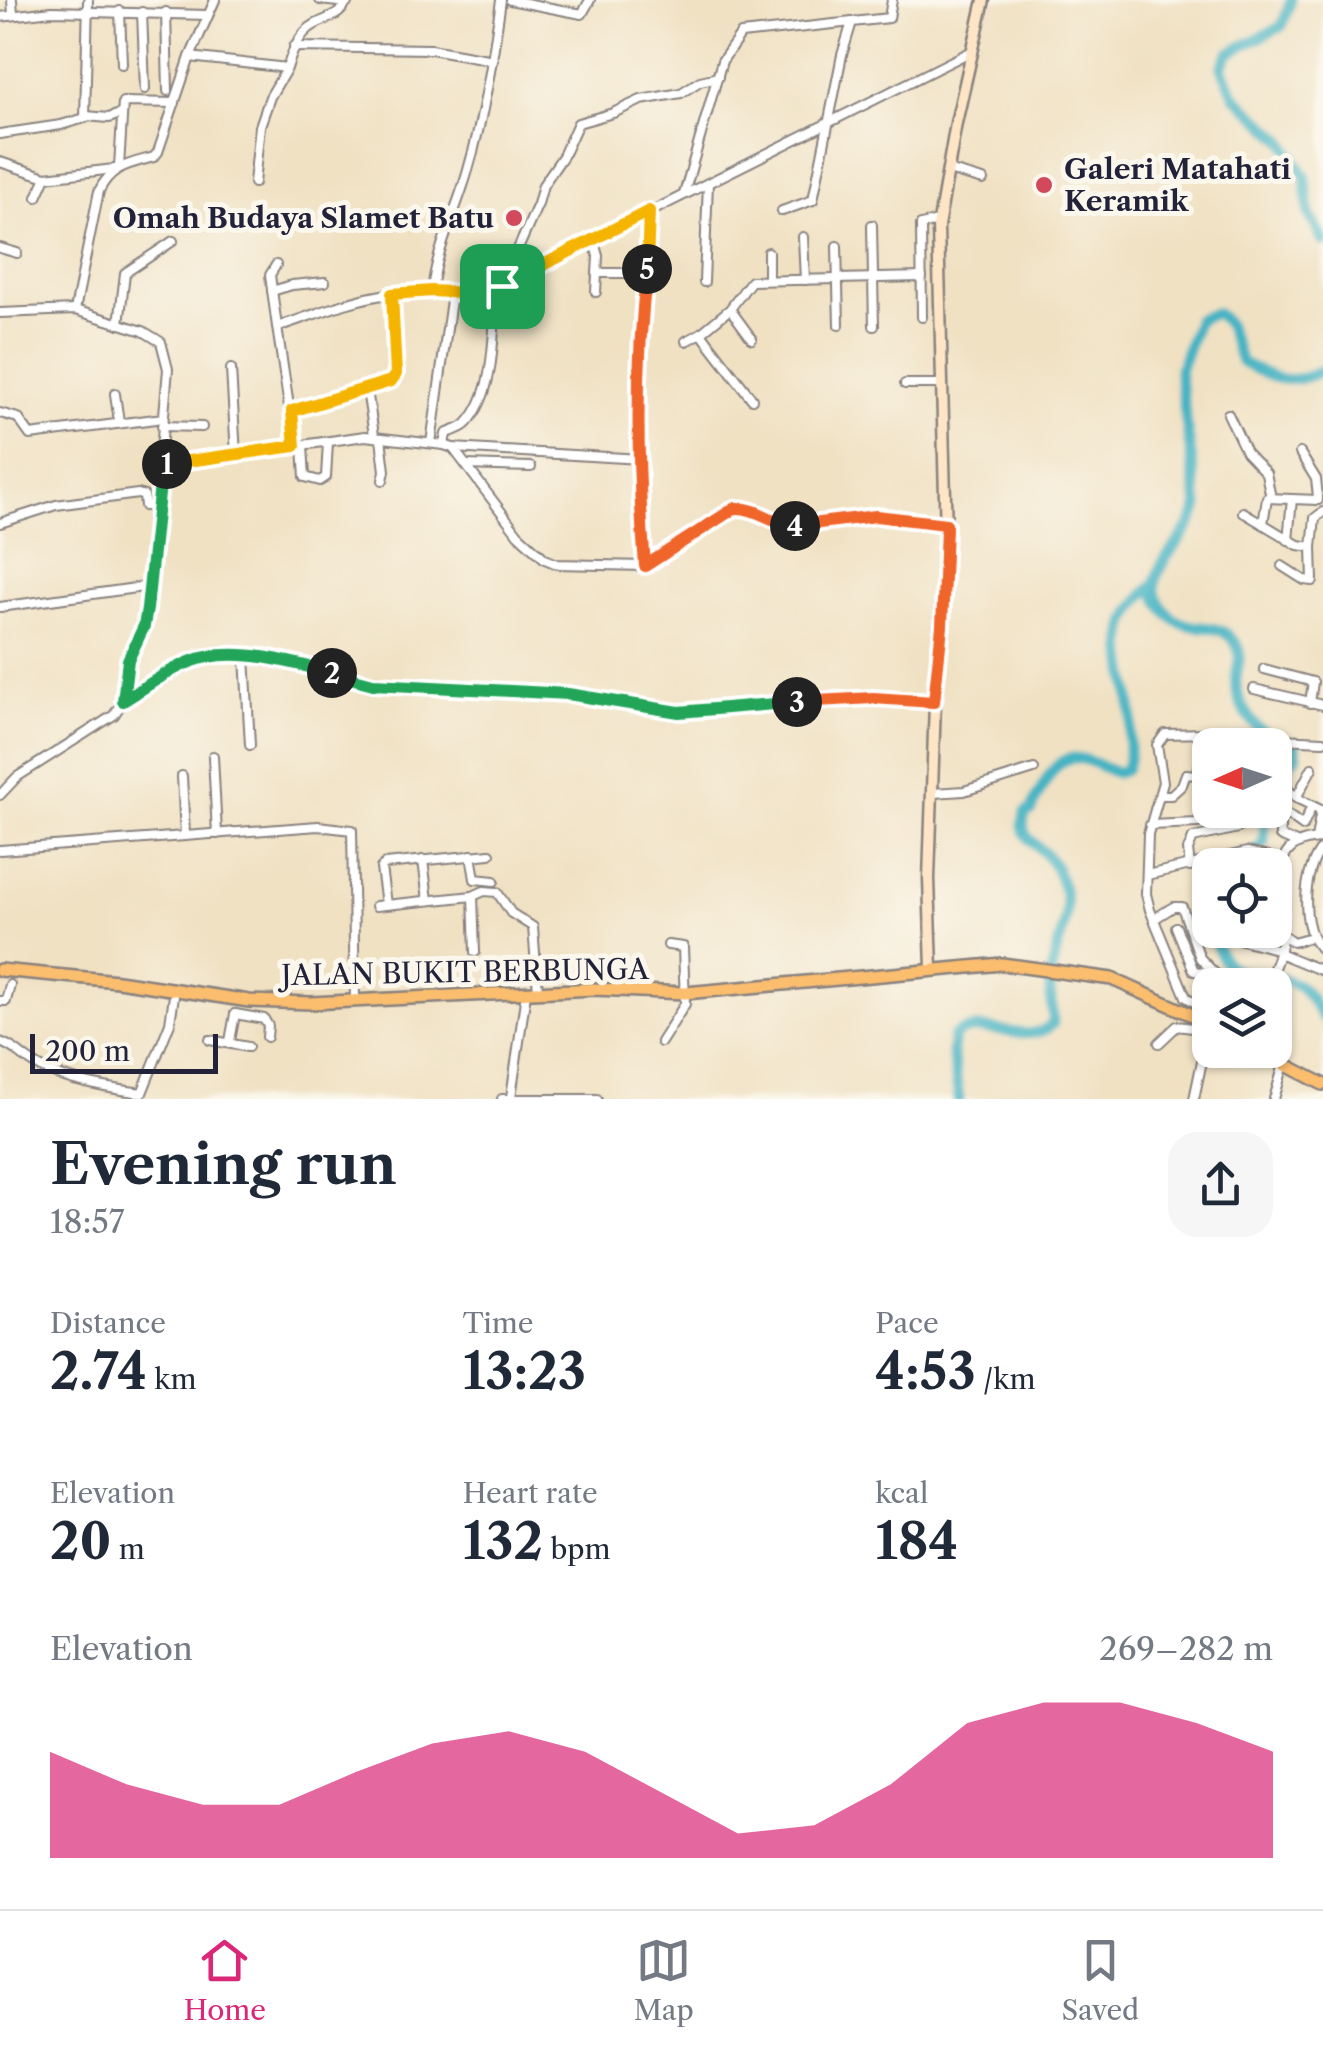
<!DOCTYPE html>
<meta charset="utf-8">
<style>
body{margin:0;font-family:"Libre Caslon Text",serif;background:#f6f6f7;color:#1f2937;height:100vh;display:flex;flex-direction:column;font-size:38px;white-space:nowrap}
*{box-sizing:border-box;margin:0}
p{font-size:32px;color:#747a83}
.icon{flex:none;width:55px;height:55px;fill:none;stroke:currentColor;stroke-width:2;stroke-linecap:round;stroke-linejoin:round}
.map{position:relative;height:1099px;overflow:hidden}
.sheet{display:flex;flex-direction:column;background:#fff;flex:1}
.sheet>*{flex:none}
.needle{width:65px;rotate:267deg}
.tools{position:absolute;left:1192px;top:728px;display:grid;gap:20px}
.tools a{display:grid;place-items:center;width:100px;height:100px;border-radius:20px;background:#fff;box-shadow:0 2px 8px #0004;font-size:50px}
.scale{position:absolute;left:30px;bottom:25px;width:188px;box-sizing:border-box;padding-left:10px;border:5px solid #22223b;border-top:0;font-size:28px;line-height:35px;white-space:nowrap;color:#22223b;-webkit-text-stroke:8px #fbf7ec;paint-order:stroke}
.pin{position:absolute;display:grid;place-items:center;width:85px;height:85px;color:#fff;margin:-42px;border-radius:20px;box-shadow:0 5px 15px #0006}
.km{position:absolute;width:50px;height:50px;margin:-25px;border-radius:50%;background:#222;color:#fff;font-size:28px;line-height:50px;text-align:center}
.round{display:grid;place-items:center;flex:none;width:105px;height:105px;border-radius:30px;background:#f6f6f7}
.headline{display:flex;align-items:center;justify-content:space-between;height:170px;padding:0 50px}
h1{font-size:55px;font-weight:800;line-height:75px}
.figures{display:grid;grid-template-columns:repeat(3,1fr);gap:15px;height:170px;padding:10px 50px}
.figures div{display:grid;align-content:center}
.figures b{font-size:50px;font-weight:800}
.figures small{font-size:28px;font-weight:400}
.figures p{font-size:28px}
.chart{height:280px;padding:20px 50px}
.chart p{display:flex;justify-content:space-between}
.chart svg{width:100%;height:180px;margin-top:10px;fill:#db2777;opacity:.7}
.tab-bar{display:flex;justify-content:space-around;align-items:center;height:140px;border-top:2px solid #e0e1e3;background:#fff;font-size:28px;color:#747a83}
.tab-bar a{display:grid;justify-items:center;gap:5px}
.tab-bar .current{color:#db2777}
.map>svg:first-child{display:block}
.lines{fill:none;stroke-linecap:round;stroke-linejoin:round}
.river{stroke:#47b4c3;stroke-width:11}
.street-casing{stroke:#89827f;stroke-width:12}
.secondary-casing{stroke:#89827f;stroke-width:15}
.primary-casing{stroke:#89827f;stroke-width:16}
.street{stroke:#fff;stroke-width:8}
.secondary{stroke:#fde5c5;stroke-width:10}
.primary{stroke:#fbbd6e;stroke-width:11}
.split-1-casing{stroke:#fff;stroke-width:20}
.split-2-casing{stroke:#fff;stroke-width:20}
.split-3-casing{stroke:#fff;stroke-width:20}
.split-4-casing{stroke:#fff;stroke-width:20}
.split-5-casing{stroke:#fff;stroke-width:20}
.split-6-casing{stroke:#fff;stroke-width:20}
.split-1{stroke:#f5b400;stroke-width:12}
.split-2{stroke:#22a559;stroke-width:12}
.split-3{stroke:#22a559;stroke-width:12}
.split-4{stroke:#f0652b;stroke-width:12}
.split-5{stroke:#f0652b;stroke-width:12}
.split-6{stroke:#f5b400;stroke-width:12}
.poi-dot{fill:#d1495b;stroke:#fbf7ec;stroke-width:4}
.labels{text-anchor:middle;stroke-width:10;stroke-linejoin:round;paint-order:stroke}
.poi-label{font-size:28px;font-weight:bold;fill:#22223b;stroke:#fbf7ec;text-anchor:start}
.street-label{font-size:28px;fill:#22223b;stroke:#fbf7ec}
</style>
<div class="map">
<svg width="1323" height="1099" viewBox="0 0 1323 1099">
<rect width="100%" height="100%" fill="#fbf7ec"/>
<filter id="ink" filterUnits="userSpaceOnUse"><feTurbulence type="fractalNoise" baseFrequency=".01" numOctaves="2"/><feDisplacementMap in="SourceGraphic" scale="20" xChannelSelector="R" yChannelSelector="G"/><feConvolveMatrix kernelMatrix="1 2 1 2 8 2 1 2 1" color-interpolation-filters="sRGB"/></filter>
<filter id="wash" filterUnits="userSpaceOnUse"><feTurbulence type="fractalNoise" baseFrequency=".0048" numOctaves="4" result="noise"/><feDisplacementMap in="SourceGraphic" scale="40" xChannelSelector="R" yChannelSelector="G"/><feGaussianBlur stdDeviation="2.25" result="paint"/><feColorMatrix in="noise" values="0 0 0 0 0 0 0 0 0 0 0 0 0 0 0 0 0 1.4 0 .05"/><feComposite in="paint" operator="in"/></filter>
<g filter="url(#wash)">
<rect width="100%" height="100%" fill="#f0e1c3"/>
<g class="lines">
<g class="river">
<path d="M 1291,0 L 1282,26 L 1229,53 L 1222,68 L 1235,96 L 1284,141 L 1306,178 L 1309,214 L 1323,241"/>
<path d="M 1275,776 L 1297,756 L 1295,746 C 1264,741 1240,716 1236,685 C 1234,669 1246,656 1234,641 C 1221,624 1204,630 1185,624 C 1171,620 1153,601 1155,585 C 1157,557 1192,536 1198,505 L 1179,371 L 1198,319 L 1216,313 L 1227,323 L 1241,362 C 1272,378 1289,388 1323,370"/>
<path d="M 1243,865 L 1264,842 L 1265,810"/>
<path d="M 1213,930 C 1222,992 1263,963 1299,986 C 1310,993 1315,1008 1323,1018"/>
<path d="M 959,1099 L 952,1052 L 954,1036 C 983,1014 1028,1050 1053,1023 C 1053,1010 1050,996 1050,984 C 1051,953 1073,921 1064,891 C 1061,879 1056,866 1047,856 C 1034,841 1016,836 1026,812 L 1032,810 C 1034,801 1038,796 1042,788 C 1064,746 1077,755 1116,773 L 1125,770 C 1130,758 1129,752 1129,739 C 1129,731 1133,724 1132,716 C 1129,661 1105,628 1154,585"/>
</g>
</g>
</g>
<g filter="url(#ink)">
<g class="lines">
<g class="street-casing">
<g id="street">
<path d="M 12,0 L 13,15"/>
<path d="M 320,0 L 347,3"/>
<path d="M 510,0 L 582,14 L 590,0"/>
<path d="M 120,11 L 122,64"/>
<path d="M 142,12 L 145,89"/>
<path d="M 166,12 L 168,91"/>
<path d="M 0,17 L 52,11 L 208,15"/>
<path d="M 294,47 L 431,49 L 493,60"/>
<path d="M 190,57 L 287,68 C 292,53 299,33 314,25 C 330,16 339,18 348,0"/>
<path d="M 86,116 L 109,118 L 120,114"/>
<path d="M 0,134 L 61,125 L 85,118 L 88,0"/>
<path d="M 0,162 L 46,177 L 114,169"/>
<path d="M 119,167 L 123,102 L 175,103"/>
<path d="M 948,170 L 983,180"/>
<path d="M 254,183 L 260,126 L 270,97 L 287,68"/>
<path d="M 684,194 L 722,61 L 741,34 L 889,18 L 892,0"/>
<path d="M 37,197 L 46,177"/>
<path d="M 782,211 L 813,200 L 842,55 L 852,22"/>
<path d="M 872,225 L 874,326"/>
<path d="M 803,237 L 805,280"/>
<path d="M 594,242 L 598,256 L 596,292"/>
<path d="M 837,246 L 839,325"/>
<path d="M 0,248 L 17,253"/>
<path d="M 768,252 L 768,280"/>
<path d="M 276,265 L 270,275 L 277,327"/>
<path d="M 598,273 L 628,273"/>
<path d="M 704,282 L 708,183"/>
<path d="M 502,285 L 538,204 L 543,185 L 563,156 L 578,123 L 613,113 L 641,100 L 681,93 L 700,81 L 718,77"/>
<path d="M 272,291 L 292,285 L 325,282"/>
<path d="M 432,291 C 437,246 456,213 468,170 C 484,115 493,57 501,0"/>
<path d="M 75,310 L 99,191 C 111,166 129,164 154,157 L 158,152 L 190,57 L 215,0"/>
<path d="M 0,313 L 75,310 L 143,331 L 161,342 L 168,369 L 147,609 L 143,626 L 128,660 L 123,701 L 114,715 L 17,777 L 0,795"/>
<path d="M 922,317 L 921,225 L 938,221"/>
<path d="M 119,324 L 125,273 L 173,241"/>
<path d="M 701,333 L 730,309"/>
<path d="M 752,339 L 730,309 L 751,281 L 922,277"/>
<path d="M 686,341 L 701,333 L 752,399"/>
<path d="M 231,369 L 236,456"/>
<path d="M 905,384 L 941,384"/>
<path d="M 367,390 L 374,435"/>
<path d="M 115,394 L 119,422"/>
<path d="M 292,411 L 343,398 L 394,378 L 393,294"/>
<path d="M 0,413 L 18,418 L 30,435 L 163,418"/>
<path d="M 1228,414 L 1246,452 L 1266,473 L 1271,498"/>
<path d="M 162,426 L 202,427"/>
<path d="M 381,438 L 385,471 L 383,480"/>
<path d="M 431,443 L 452,293"/>
<path d="M 444,445 L 446,434 C 453,430 462,429 467,423 C 497,390 492,331 497,289"/>
<path d="M 295,446 L 277,327 C 314,315 351,299 389,294 C 423,289 458,299 490,292 L 972,51"/>
<path d="M 303,446 L 305,477 L 320,481 L 326,477 L 328,442"/>
<path d="M 453,448 L 641,459 L 640,336 L 649,211"/>
<path d="M 1300,453 L 1316,479 L 1318,497"/>
<path d="M 641,459 L 640,503 L 645,566"/>
<path d="M 162,465 L 365,436 L 444,445 L 453,448 L 518,534 L 545,559 L 557,564 L 645,566 L 725,513 L 740,507 L 789,526 L 876,516 L 946,524"/>
<path d="M 466,465 L 531,467"/>
<path d="M 1243,512 L 1298,545 L 1312,547 L 1315,518 L 1323,512"/>
<path d="M 0,523 L 56,505 L 138,494 L 144,496 L 145,506 L 158,506"/>
<path d="M 1263,524 L 1267,498 L 1292,499"/>
<path d="M 1288,540 L 1292,499 L 1318,500"/>
<path d="M 1282,566 L 1304,580 L 1313,581 L 1312,547"/>
<path d="M 0,607 L 150,586"/>
<path d="M 245,656 L 250,745"/>
<path d="M 1264,669 L 1313,682 L 1310,703"/>
<path d="M 1254,689 L 1323,705"/>
<path d="M 123,701 L 201,658 L 231,655 L 308,667 L 373,684 L 568,694 L 679,712 L 854,698 L 935,702"/>
<path d="M 1271,745 L 1281,739 L 1323,741"/>
<path d="M 213,756 L 217,834"/>
<path d="M 182,776 L 185,836"/>
<path d="M 1281,782 L 1296,798 L 1321,810 L 1316,839"/>
<path d="M 933,793 L 964,791 L 1034,769"/>
<path d="M 1160,795 L 1171,795 L 1182,785 L 1186,774 L 1197,775 L 1208,733"/>
<path d="M 1296,798 L 1312,768"/>
<path d="M 1275,806 L 1303,826 L 1312,806"/>
<path d="M 1280,811 L 1280,836 L 1296,843"/>
<path d="M 1150,825 L 1198,823 L 1210,798"/>
<path d="M 1323,847 C 1302,869 1299,931 1323,951"/>
<path d="M 0,850 L 318,826 L 352,830 L 355,1001"/>
<path d="M 471,855 L 475,879 L 494,881"/>
<path d="M 423,860 L 428,900"/>
<path d="M 1190,867 L 1188,850 L 1193,838 L 1238,828"/>
<path d="M 1147,875 L 1247,852 L 1282,860"/>
<path d="M 386,904 L 381,868 L 385,864 L 490,854"/>
<path d="M 376,906 L 473,896"/>
<path d="M 1154,919 L 1173,907 L 1182,907 L 1200,958 L 1226,985"/>
<path d="M 1176,927 L 1194,971 L 1211,973"/>
<path d="M 1275,929 L 1293,942 L 1311,937"/>
<path d="M 1234,938 L 1280,950"/>
<path d="M 475,952 L 473,896 L 484,891 L 497,892 L 511,913 L 533,927 L 538,991"/>
<path d="M 1279,953 L 1323,971"/>
<path d="M 1274,968 C 1278,958 1281,948 1282,937 C 1286,895 1260,840 1323,839"/>
<path d="M 0,1001 L 6,1001 L 10,985"/>
<path d="M 235,1014 L 264,1019 L 268,1026 L 267,1037"/>
<path d="M 1203,1019 L 1208,1011 L 1186,997 L 1150,910 L 1146,894 L 1148,834 L 1163,782 L 1157,745 L 1165,734 L 1208,733 L 1246,745"/>
<path d="M 210,1040 L 248,1047"/>
<path d="M 230,1041 L 235,1014"/>
<path d="M 0,1042 C 15,1047 20,1055 33,1063 C 58,1080 112,1089 142,1093 L 170,1023 L 175,989"/>
<path d="M 661,1042 L 685,1004 L 683,947 L 668,945"/>
<path d="M 1159,1043 L 1177,1026 L 1208,1030"/>
<path d="M 511,1097 L 526,993"/>
<path d="M 502,1099 L 597,1099"/>
<path d="M 1194,1099 L 1210,1023"/>
<path d="M 1274,1099 L 1284,1064"/>
</g>
</g>
<g class="secondary-casing">
<path id="secondary" d="M 932,969 L 929,879 L 935,702 L 946,536 L 938,227 L 956,123 L 984,0"/>
</g>
<g class="primary-casing">
<g id="primary">
<path d="M 0,970 L 118,981 L 249,1001 L 311,1003 L 594,989 L 685,993 L 1002,964 L 1112,979 L 1210,1023"/>
<path d="M 1257,1050 L 1323,1084"/>
</g>
</g>
<use href="#street" class="street"/>
<use href="#secondary" class="secondary"/>
<use href="#primary" class="primary"/>
</g>
</g>
<g class="lines" filter="url(#ink)">
<g class="split-1-casing">
<path id="split-1" d="M 167,464 L 295,446 L 292,411 L 391,381 L 396,374 L 392,294 L 432,291 L 484,294 L 502,286"/>
</g>
<g class="split-2-casing">
<path id="split-2" d="M 167,464 L 162,465 L 147,609 L 144,626 L 128,660 L 123,701 C 148,686 178,662 207,657 C 247,649 294,663 332,673"/>
</g>
<g class="split-3-casing">
<path id="split-3" d="M 332,673 L 373,684 L 568,694 L 679,712 L 797,702"/>
</g>
<g class="split-4-casing">
<path id="split-4" d="M 795,526 L 876,516 L 946,524 L 946,529 L 942,626 L 934,702 L 873,698 L 797,702"/>
</g>
<g class="split-5-casing">
<path id="split-5" d="M 647,269 C 635,366 637,469 645,566 L 735,508 C 757,507 773,524 795,526"/>
</g>
<g class="split-6-casing">
<path id="split-6" d="M 502,286 L 649,211 L 647,269"/>
</g>
<use href="#split-1" class="split-1"/>
<use href="#split-2" class="split-2"/>
<use href="#split-3" class="split-3"/>
<use href="#split-4" class="split-4"/>
<use href="#split-5" class="split-5"/>
<use href="#split-6" class="split-6"/>
</g>
<g class="poi-dot">
<circle cx="1044" cy="185" r="10"/>
<circle cx="514" cy="218" r="10"/>
</g>
<g class="labels">
<g class="poi-label">
<text x="1064" y="179">Galeri Matahati<tspan x="1064" dy="32">Keramik</tspan></text>
<text x="494" y="228" text-anchor="end">Omah Budaya Slamet Batu</text>
</g>
<g class="street-label">
<text transform="translate(465 972) rotate(-1)" y="10">JALAN BUKIT BERBUNGA</text>
</g>
</g>
</svg>
<div class="tools">
<a><svg class="needle" viewBox="-14 -14 28 28"><path d="M0-13l5 13h-10z" fill="#e53935"/><path d="M0 13l5-13h-10z" fill="#747a83"/></svg></a>
<a><svg class="icon" aria-label="locate" viewBox="0 0 24 24"><circle cx="12" cy="12" r="6"/><path d="M12 2v4M12 18v4M2 12h4M18 12h4"/></svg></a>
<a><svg class="icon" aria-label="layers" viewBox="0 0 24 24"><path d="M12 4l9 5-9 5-9-5zM3 14l9 5 9-5"/></svg></a>
</div>
<div class="scale">200 m</div>
<div class="pin" style="left:502px;top:286px;background:#1e9e55"><svg class="icon" aria-label="arrive" viewBox="0 0 24 24"><path d="M6 21V4h12l-3 4 3 4H6"/></svg></div>
<b class="km" style="left:167px;top:464px">1</b>
<b class="km" style="left:332px;top:673px">2</b>
<b class="km" style="left:797px;top:702px">3</b>
<b class="km" style="left:795px;top:526px">4</b>
<b class="km" style="left:647px;top:269px">5</b>
</div>
<section class="sheet">
<div class="headline"><div><h1>Evening run</h1><p>18:57</p></div><a class="round"><svg class="icon" aria-label="share" viewBox="0 0 24 24"><path d="M12 15V3M7 8l5-5 5 5M5 13v7h14v-7"/></svg></a></div>
<div class="figures">
<div><p>Distance</p><b>2.74<small> km</small></b></div>
<div><p>Time</p><b>13:23</b></div>
<div><p>Pace</p><b>4:53<small> /km</small></b></div>
</div>
<div class="figures">
<div><p>Elevation</p><b>20<small> m</small></b></div>
<div><p>Heart rate</p><b>132<small> bpm</small></b></div>
<div><p>kcal</p><b>184</b></div>
</div>
<div class="chart"><p><span>Elevation</span>269–282 m</p>
<svg viewBox="0 0 160 44" preserveAspectRatio="none"><path d="M0 44V18L10 26L20 31L30 31L40 23L50 16L60 13L70 18L80 28L90 38L100 36L110 26L120 11L130 6L140 6L150 11L160 18V44z"/></svg>
</div>
</section>
<nav class="tab-bar">
<a class="current"><svg class="icon" aria-label="home" viewBox="0 0 24 24"><path d="M3 11l9-7 9 7M6 9v11h12V9"/></svg>Home</a>
<a><svg class="icon" aria-label="map" viewBox="0 0 24 24"><path d="M3 6l6-2 6 2 6-2v14l-6 2-6-2-6 2zM9 4v14M15 6v14"/></svg>Map</a>
<a><svg class="icon" aria-label="saved" viewBox="0 0 24 24"><path d="M7 4h10v16l-5-4-5 4z"/></svg>Saved</a>
</nav>
